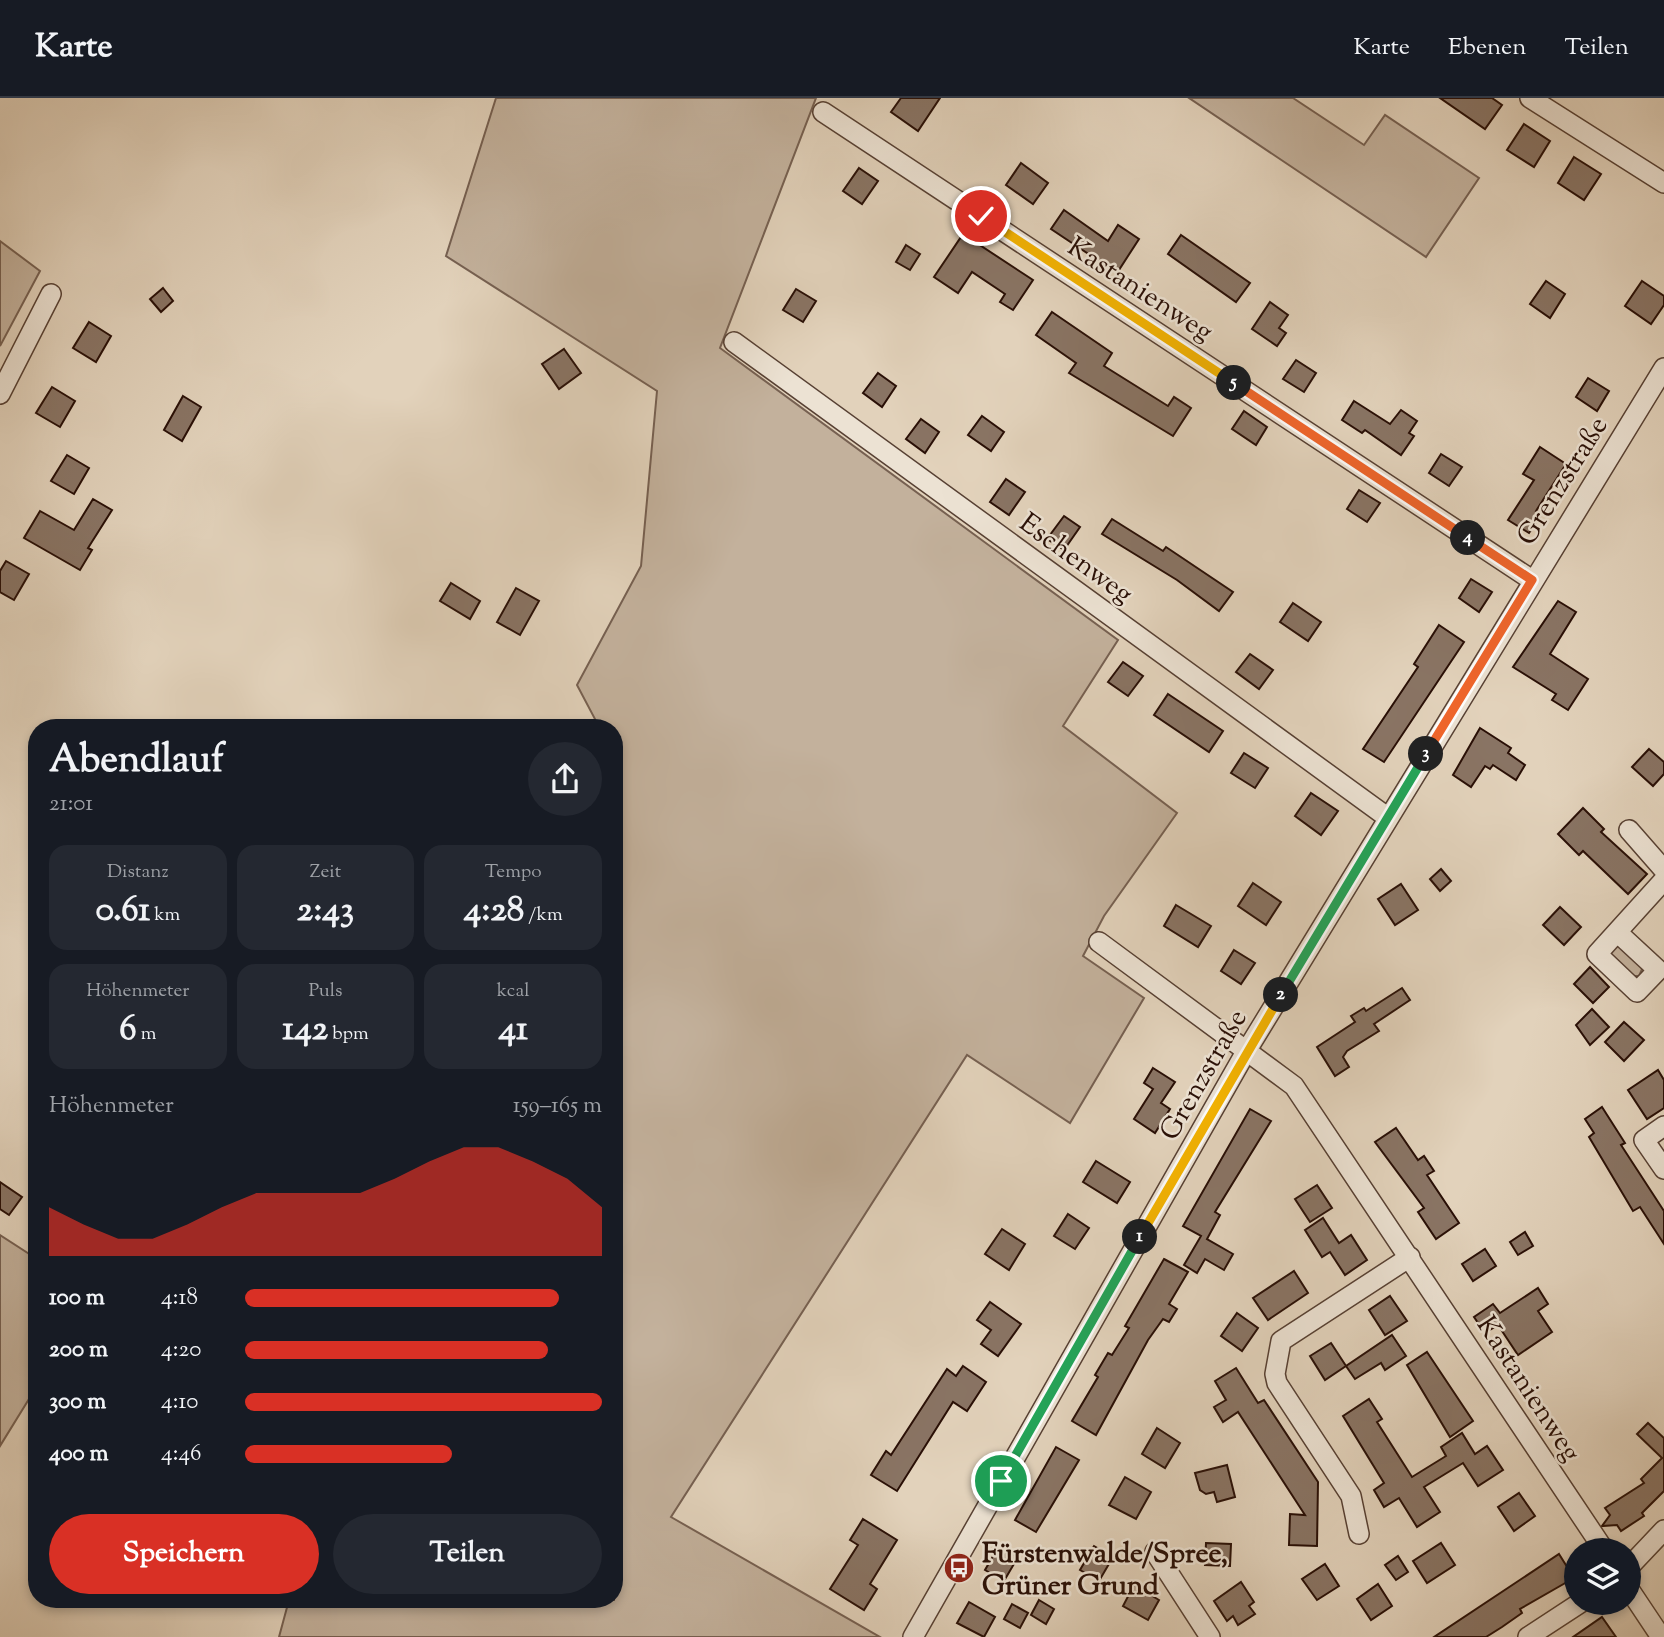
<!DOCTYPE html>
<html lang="de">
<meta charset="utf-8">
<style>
body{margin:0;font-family:"Sorts Mill Goudy",serif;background:#242831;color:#f1f3f6;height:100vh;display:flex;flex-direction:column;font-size:26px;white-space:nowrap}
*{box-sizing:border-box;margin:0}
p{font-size:23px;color:#9ea1a6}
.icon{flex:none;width:38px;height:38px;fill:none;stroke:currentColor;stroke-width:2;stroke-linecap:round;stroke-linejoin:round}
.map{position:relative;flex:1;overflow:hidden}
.panel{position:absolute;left:28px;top:621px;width:595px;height:889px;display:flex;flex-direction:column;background:#171b24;border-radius:28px;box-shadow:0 4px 10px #0003}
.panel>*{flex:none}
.fabs{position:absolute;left:1564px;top:1440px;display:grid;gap:14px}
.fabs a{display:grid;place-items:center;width:77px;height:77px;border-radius:50%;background:#171b24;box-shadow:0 4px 10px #0003;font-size:35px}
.pin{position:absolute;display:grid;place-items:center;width:60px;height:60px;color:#fff;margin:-30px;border:4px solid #fff;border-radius:50%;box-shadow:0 2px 7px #0007}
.km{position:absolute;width:35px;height:35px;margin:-18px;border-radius:50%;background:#222;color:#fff;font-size:19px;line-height:35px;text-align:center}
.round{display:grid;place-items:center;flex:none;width:74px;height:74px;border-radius:37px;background:#242831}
.overview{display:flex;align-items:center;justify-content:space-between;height:119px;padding:0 21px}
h1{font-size:38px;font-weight:800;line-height:52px}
.stats{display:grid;grid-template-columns:repeat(3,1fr);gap:10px;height:119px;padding:7px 21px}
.stats div{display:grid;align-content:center;border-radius:18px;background:#242831;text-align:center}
.stats b{font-size:35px;font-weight:800}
.stats small{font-size:19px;font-weight:400}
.stats p{font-size:19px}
.chart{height:196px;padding:14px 21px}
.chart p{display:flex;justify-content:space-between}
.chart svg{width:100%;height:126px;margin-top:7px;fill:#d93025;opacity:.7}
.primary-button{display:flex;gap:14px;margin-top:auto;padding:14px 21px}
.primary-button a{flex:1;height:80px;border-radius:42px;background:#d93025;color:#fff;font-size:28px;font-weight:800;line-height:80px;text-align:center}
.primary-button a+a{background:#242831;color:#f1f3f6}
ul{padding:0 21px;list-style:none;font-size:23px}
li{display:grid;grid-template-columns:112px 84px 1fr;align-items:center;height:52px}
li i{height:18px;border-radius:9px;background:#d93025}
header{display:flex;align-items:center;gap:42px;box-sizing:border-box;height:98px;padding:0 35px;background:#171b24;border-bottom:2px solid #363941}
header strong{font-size:33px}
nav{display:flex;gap:38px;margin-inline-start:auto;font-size:24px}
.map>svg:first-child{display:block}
.green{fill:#c3b19c;stroke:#766051;stroke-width:2}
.building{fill:#897464;stroke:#290f06;stroke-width:2}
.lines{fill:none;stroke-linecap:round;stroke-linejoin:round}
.minor-casing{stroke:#574033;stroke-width:22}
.minor{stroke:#ece2d3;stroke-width:19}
.split-1-casing{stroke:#fff;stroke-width:14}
.split-2-casing{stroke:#fff;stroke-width:14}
.split-3-casing{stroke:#fff;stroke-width:14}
.split-4-casing{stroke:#fff;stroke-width:14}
.split-5-casing{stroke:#fff;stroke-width:14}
.split-6-casing{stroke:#fff;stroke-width:14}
.split-1{stroke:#22a559;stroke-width:9}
.split-2{stroke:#f5b400;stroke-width:9}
.split-3{stroke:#22a559;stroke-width:9}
.split-4{stroke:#f0652b;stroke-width:9}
.split-5{stroke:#f0652b;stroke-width:9}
.split-6{stroke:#f5b400;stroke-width:9}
.labels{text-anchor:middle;stroke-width:5;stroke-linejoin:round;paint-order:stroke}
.street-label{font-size:28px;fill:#290f06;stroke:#ece2d3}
.poi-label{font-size:28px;font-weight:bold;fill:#290f06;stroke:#ece2d3;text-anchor:start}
</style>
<header>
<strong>Karte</strong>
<nav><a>Karte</a><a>Ebenen</a><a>Teilen</a></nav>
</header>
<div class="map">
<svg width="1664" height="1539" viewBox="0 0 1664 1539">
<rect width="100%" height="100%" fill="#e2d2bb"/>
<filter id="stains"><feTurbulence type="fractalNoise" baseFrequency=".00286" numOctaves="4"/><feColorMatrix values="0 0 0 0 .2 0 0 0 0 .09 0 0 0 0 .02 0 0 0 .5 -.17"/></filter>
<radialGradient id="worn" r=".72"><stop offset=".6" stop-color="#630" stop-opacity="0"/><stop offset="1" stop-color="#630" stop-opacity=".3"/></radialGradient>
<g class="green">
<path d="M 496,0 L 816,0 L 720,250 L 1118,542 L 1063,628 L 1177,715 L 1104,818 L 1083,858 L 1144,900 L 1070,1025 L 967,957 L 671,1419 L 880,1539 L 279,1539 L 289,1502 L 614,1502 L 614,630 L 587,630 L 595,621 L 577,587 L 641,468 L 657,293 L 446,158 Z"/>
<path d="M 1189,0 L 1293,0 L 1364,47 L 1385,17 L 1479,80 L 1426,159 Z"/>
<path d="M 0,143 L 40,173 L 0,248 Z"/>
<path d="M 1619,846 L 1643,869 L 1639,878 L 1633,878 L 1611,857 L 1610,852 Z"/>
<path d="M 0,1137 L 37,1161 L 37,1288 L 0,1348 Z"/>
</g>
<g class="building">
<path d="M 901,0 L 940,0 L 918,33 L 891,14 Z"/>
<path d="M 1440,0 L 1492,0 L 1502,7 L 1485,31 Z"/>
<path d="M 1524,26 L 1550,43 L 1534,69 L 1507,52 Z"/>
<path d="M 1574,59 L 1601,76 L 1584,102 L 1558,85 Z"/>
<path d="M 1021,65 L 1048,85 L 1033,106 L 1006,87 Z"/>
<path d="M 859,70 L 878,83 L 862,106 L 843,93 Z"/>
<path d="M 1064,112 L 1108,143 L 1118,127 L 1139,141 L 1117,175 L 1051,131 Z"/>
<path d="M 963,136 L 1033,182 L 1013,212 L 1000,204 L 1005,196 L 972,174 L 958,195 L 934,179 Z"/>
<path d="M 1181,137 L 1250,185 L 1236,204 L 1168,156 Z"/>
<path d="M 906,147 L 920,156 L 910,172 L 896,164 Z"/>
<path d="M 1546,183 L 1565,196 L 1550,220 L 1530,206 Z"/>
<path d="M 1642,183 L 1664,198 L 1664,207 L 1651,226 L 1625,208 Z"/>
<path d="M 163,190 L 173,203 L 161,214 L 150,201 Z"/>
<path d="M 796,191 L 816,203 L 803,224 L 783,212 Z"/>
<path d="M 1270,204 L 1288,217 L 1279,230 L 1286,235 L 1277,248 L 1252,231 Z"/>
<path d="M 1052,214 L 1112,255 L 1104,268 L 1168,308 L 1174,299 L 1191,310 L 1173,338 L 1069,275 L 1076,265 L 1036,237 Z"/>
<path d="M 89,224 L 111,238 L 96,264 L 73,250 Z"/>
<path d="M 564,251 L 581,275 L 559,291 L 542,266 Z"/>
<path d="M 1296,262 L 1316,275 L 1304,294 L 1283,281 Z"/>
<path d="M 878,275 L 896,288 L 882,309 L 863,295 Z"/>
<path d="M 1588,280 L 1609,293 L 1597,313 L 1576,299 Z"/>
<path d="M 52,289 L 75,303 L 60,329 L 36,315 Z"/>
<path d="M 183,298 L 201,309 L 182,343 L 164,332 Z"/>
<path d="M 1354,303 L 1390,326 L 1401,312 L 1417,323 L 1409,335 L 1414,338 L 1401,357 L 1365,332 L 1362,335 L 1342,322 Z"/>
<path d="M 1244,313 L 1267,329 L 1256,347 L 1232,331 Z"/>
<path d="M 982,318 L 1004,334 L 991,353 L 968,337 Z"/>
<path d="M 921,321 L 939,334 L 925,355 L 906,341 Z"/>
<path d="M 1540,349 L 1566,366 L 1536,413 L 1542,416 L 1529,435 L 1508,422 L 1534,382 L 1523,376 Z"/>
<path d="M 1441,356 L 1462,369 L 1449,388 L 1429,375 Z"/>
<path d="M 67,357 L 89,370 L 74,396 L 51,383 Z"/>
<path d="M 1006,381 L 1025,394 L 1009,417 L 990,404 Z"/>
<path d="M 1359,392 L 1380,405 L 1367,424 L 1347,411 Z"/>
<path d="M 93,401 L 112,412 L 88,450 L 92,452 L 80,472 L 24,440 L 40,413 L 74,432 Z"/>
<path d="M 1064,418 L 1080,429 L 1064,452 L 1047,441 Z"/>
<path d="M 1112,421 L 1163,453 L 1166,449 L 1233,494 L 1219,513 L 1177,482 L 1102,436 Z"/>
<path d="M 6,463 L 29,476 L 14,502 L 0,494 L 0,473 Z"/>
<path d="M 1471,481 L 1492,494 L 1479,514 L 1459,500 Z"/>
<path d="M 451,485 L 480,503 L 470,521 L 440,503 Z"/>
<path d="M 516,490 L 539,503 L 520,537 L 497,524 Z"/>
<path d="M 1558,503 L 1576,514 L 1550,556 L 1588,581 L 1568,612 L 1552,602 L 1556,596 L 1513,569 Z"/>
<path d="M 1293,505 L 1321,524 L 1308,543 L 1280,524 Z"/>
<path d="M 1439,527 L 1464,544 L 1384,664 L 1363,651 L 1418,569 L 1414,566 Z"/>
<path d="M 1250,556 L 1273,572 L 1259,591 L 1236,574 Z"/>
<path d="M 1123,564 L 1143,578 L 1128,598 L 1108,584 Z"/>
<path d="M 1168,596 L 1223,633 L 1209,654 L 1154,617 Z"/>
<path d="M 1480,630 L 1511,650 L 1508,655 L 1525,667 L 1516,682 L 1493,667 L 1490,671 L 1485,668 L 1471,689 L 1453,677 Z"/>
<path d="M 1649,651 L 1664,664 L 1664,676 L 1653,688 L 1632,669 Z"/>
<path d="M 1244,655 L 1268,670 L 1255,690 L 1231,675 Z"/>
<path d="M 1311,695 L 1338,713 L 1321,737 L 1295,718 Z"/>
<path d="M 1583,710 L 1604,731 L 1601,734 L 1647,776 L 1628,796 L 1583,753 L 1579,757 L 1558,736 Z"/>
<path d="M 1441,771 L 1451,783 L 1440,793 L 1430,781 Z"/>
<path d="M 1253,785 L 1281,804 L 1266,827 L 1238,808 Z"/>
<path d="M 1401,786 L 1418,812 L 1395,827 L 1378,801 Z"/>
<path d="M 1176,807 L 1211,828 L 1198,849 L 1164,828 Z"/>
<path d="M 1560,809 L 1581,829 L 1564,847 L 1543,827 Z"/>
<path d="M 1234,852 L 1255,865 L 1241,886 L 1221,873 Z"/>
<path d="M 1590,869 L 1609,889 L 1593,905 L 1574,886 Z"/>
<path d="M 1402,890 L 1410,902 L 1374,926 L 1379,933 L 1347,953 L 1343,959 L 1349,969 L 1335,978 L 1317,949 L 1355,924 L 1351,918 L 1364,910 L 1366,913 Z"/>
<path d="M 1592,911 L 1609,929 L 1590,947 L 1576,927 Z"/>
<path d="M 1624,924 L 1644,942 L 1624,963 L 1605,944 Z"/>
<path d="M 1153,970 L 1175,984 L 1161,1005 L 1170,1011 L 1155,1035 L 1134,1021 L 1153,991 L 1144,985 Z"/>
<path d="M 1658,972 L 1664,982 L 1664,1010 L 1647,1021 L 1628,992 Z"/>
<path d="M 1602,1009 L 1625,1045 L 1621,1047 L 1664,1113 L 1664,1146 L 1640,1109 L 1633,1113 L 1589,1039 L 1594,1035 L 1585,1021 Z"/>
<path d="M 1250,1011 L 1271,1023 L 1215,1114 L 1220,1117 L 1207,1141 L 1233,1156 L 1224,1172 L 1205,1161 L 1197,1175 L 1184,1167 L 1201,1138 L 1183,1128 Z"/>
<path d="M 1396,1030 L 1418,1062 L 1424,1058 L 1434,1073 L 1427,1077 L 1459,1125 L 1436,1141 L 1418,1114 L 1424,1110 L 1375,1044 Z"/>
<path d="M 1096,1063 L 1130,1084 L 1117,1105 L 1083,1084 Z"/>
<path d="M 0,1084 L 22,1099 L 9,1117 L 0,1111 Z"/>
<path d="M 1317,1087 L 1332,1110 L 1310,1124 L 1295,1101 Z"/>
<path d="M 1068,1116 L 1089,1130 L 1075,1151 L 1054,1138 Z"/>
<path d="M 1323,1120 L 1339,1145 L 1351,1137 L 1367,1162 L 1345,1177 L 1330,1154 L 1322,1159 L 1305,1132 Z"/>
<path d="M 1002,1131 L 1025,1146 L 1009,1172 L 985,1156 Z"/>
<path d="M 1525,1134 L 1533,1148 L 1518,1157 L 1510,1144 Z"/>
<path d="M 1485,1151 L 1496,1168 L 1473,1183 L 1462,1166 Z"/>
<path d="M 1164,1161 L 1188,1174 L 1169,1206 L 1177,1211 L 1169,1224 L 1163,1221 L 1148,1242 L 1096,1337 L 1072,1323 L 1098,1279 L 1095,1277 L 1108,1255 L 1112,1257 L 1129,1230 L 1125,1228 Z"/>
<path d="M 1294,1173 L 1308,1195 L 1268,1222 L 1253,1200 Z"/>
<path d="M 1538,1190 L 1548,1206 L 1538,1213 L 1552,1234 L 1518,1257 L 1498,1227 L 1485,1235 L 1474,1219 L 1493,1206 L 1500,1215 Z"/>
<path d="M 1390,1198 L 1407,1223 L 1385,1237 L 1369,1212 Z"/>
<path d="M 990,1204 L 1021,1226 L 998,1258 L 981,1246 L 991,1232 L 977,1222 Z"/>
<path d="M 1237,1215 L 1258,1230 L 1242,1253 L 1221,1238 Z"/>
<path d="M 1392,1237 L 1406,1258 L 1385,1272 L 1381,1265 L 1355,1281 L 1346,1268 Z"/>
<path d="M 1331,1245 L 1346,1268 L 1325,1282 L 1310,1258 Z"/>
<path d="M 1427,1254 L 1473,1323 L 1450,1339 L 1407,1267 Z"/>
<path d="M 963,1268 L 986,1284 L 967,1313 L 953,1304 L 897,1393 L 871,1377 L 886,1353 L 891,1357 L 947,1271 L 956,1278 Z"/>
<path d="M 1236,1270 L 1258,1305 L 1264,1302 L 1318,1384 L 1317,1448 L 1289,1447 L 1290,1416 L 1305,1417 L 1238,1314 L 1223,1324 L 1214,1309 L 1226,1302 L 1215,1283 Z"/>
<path d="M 1369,1301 L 1382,1321 L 1377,1324 L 1412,1379 L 1446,1358 L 1441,1349 L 1462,1335 L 1475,1356 L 1487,1348 L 1503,1372 L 1478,1388 L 1463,1365 L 1424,1389 L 1440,1414 L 1417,1429 L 1399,1400 L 1384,1409 L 1374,1392 L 1384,1385 L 1343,1318 Z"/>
<path d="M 1648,1325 L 1664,1340 L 1664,1393 L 1642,1415 L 1644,1418 L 1621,1433 L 1617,1427 L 1602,1428 L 1610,1417 L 1605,1410 L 1644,1385 L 1641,1381 L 1662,1360 L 1637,1336 Z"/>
<path d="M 1157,1330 L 1180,1345 L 1165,1370 L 1142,1356 Z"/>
<path d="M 1056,1349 L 1079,1362 L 1036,1434 L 1015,1422 Z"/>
<path d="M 1227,1367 L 1235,1399 L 1217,1404 L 1214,1394 L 1206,1396 L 1200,1392 L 1195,1375 Z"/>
<path d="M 1125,1379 L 1151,1394 L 1136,1421 L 1109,1407 Z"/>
<path d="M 1519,1395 L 1535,1418 L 1514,1433 L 1498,1409 Z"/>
<path d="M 863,1421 L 897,1442 L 870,1486 L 877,1491 L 864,1512 L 830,1491 L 858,1447 L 850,1442 Z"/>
<path d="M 1206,1445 L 1231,1446 L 1230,1468 L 1205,1467 Z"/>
<path d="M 1441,1445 L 1455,1467 L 1427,1485 L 1413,1463 Z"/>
<path d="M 999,1448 L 1018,1459 L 1004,1483 L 985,1472 Z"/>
<path d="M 1094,1448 L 1113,1459 L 1099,1483 L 1080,1472 Z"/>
<path d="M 1559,1456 L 1574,1480 L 1520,1511 L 1522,1515 L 1502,1529 L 1486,1539 L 1434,1539 Z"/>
<path d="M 1398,1458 L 1408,1474 L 1396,1482 L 1385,1467 Z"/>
<path d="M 1325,1466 L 1339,1488 L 1317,1502 L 1302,1481 Z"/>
<path d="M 1241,1484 L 1254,1504 L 1249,1508 L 1255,1516 L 1238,1527 L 1233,1518 L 1227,1523 L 1214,1503 Z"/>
<path d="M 1378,1486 L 1392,1508 L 1371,1522 L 1357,1501 Z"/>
<path d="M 1134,1487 L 1159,1502 L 1148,1522 L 1123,1508 Z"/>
<path d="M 1039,1502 L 1054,1511 L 1046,1526 L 1031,1517 Z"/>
<path d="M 969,1504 L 995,1519 L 984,1539 L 957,1525 Z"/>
<path d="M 1012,1506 L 1028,1515 L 1020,1530 L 1004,1521 Z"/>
<path d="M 1602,1519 L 1616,1539 L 1573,1539 Z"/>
</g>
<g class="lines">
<g class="minor-casing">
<g id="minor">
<path d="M 1530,0 L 1664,85"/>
<path d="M 823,14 L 1532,482"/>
<path d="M 734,244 L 1387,719"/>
<path d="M 0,296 L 51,196"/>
<path d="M 1629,732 L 1664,772"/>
<path d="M 1617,834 L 1658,872 L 1637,894 L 1597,856 L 1664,782"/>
<path d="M 1099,844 L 1294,988 L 1604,1452"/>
<path d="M 1664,1028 L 1644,1042 L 1664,1071"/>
<path d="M 1359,1436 L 1351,1398 L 1277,1285 L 1275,1276 L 1281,1243 L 1410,1159"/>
<path d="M 1155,1454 L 1210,1539"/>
<path d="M 1629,1469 L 1664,1432"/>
<path d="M 1629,1491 L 1661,1539"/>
<path d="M 913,1539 L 1247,952 L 1664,270"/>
<path d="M 1528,1539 L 1580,1505"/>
</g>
</g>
<use href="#minor" class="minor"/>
</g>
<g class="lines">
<g class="split-1-casing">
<path id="split-1" d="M 1001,1383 L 1140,1139"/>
</g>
<g class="split-2-casing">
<path id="split-2" d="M 1140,1139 L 1281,897"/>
</g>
<g class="split-3-casing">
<path id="split-3" d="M 1281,897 L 1426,656"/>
</g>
<g class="split-4-casing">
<path id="split-4" d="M 1426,656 L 1532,482 L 1468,440"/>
</g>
<g class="split-5-casing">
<path id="split-5" d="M 1234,285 L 1468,440"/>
</g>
<g class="split-6-casing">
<path id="split-6" d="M 981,118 L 1234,285"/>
</g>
<use href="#split-1" class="split-1"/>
<use href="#split-2" class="split-2"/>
<use href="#split-3" class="split-3"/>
<use href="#split-4" class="split-4"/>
<use href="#split-5" class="split-5"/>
<use href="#split-6" class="split-6"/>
</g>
<defs>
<g id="bus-disc" transform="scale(1.575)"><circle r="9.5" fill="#8f2418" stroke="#ece2d3"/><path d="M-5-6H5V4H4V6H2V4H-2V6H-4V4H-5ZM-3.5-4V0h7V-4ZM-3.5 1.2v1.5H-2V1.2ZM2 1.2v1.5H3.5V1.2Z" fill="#fff"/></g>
</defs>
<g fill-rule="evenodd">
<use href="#bus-disc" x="959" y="1470"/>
</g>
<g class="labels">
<g class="street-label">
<text transform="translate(1141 190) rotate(33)" y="10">Kastanienweg</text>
<text transform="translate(1561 382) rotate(-58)" y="10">Grenzstraße</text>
<text transform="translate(1077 459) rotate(36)" y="10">Eschenweg</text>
<text transform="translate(1202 976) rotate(-60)" y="10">Grenzstraße</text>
<text transform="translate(1530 1290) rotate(57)" y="10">Kastanienweg</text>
</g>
<g class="poi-label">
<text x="982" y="1464">Fürstenwalde/Spree,<tspan x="982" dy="32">Grüner Grund</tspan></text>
</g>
</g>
<rect width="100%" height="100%" filter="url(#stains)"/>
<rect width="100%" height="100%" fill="url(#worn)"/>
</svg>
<div class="fabs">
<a><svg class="icon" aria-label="layers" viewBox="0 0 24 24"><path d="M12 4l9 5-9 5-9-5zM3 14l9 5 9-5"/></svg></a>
</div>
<div class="pin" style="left:1001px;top:1383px;background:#1e9e55"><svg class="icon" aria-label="arrive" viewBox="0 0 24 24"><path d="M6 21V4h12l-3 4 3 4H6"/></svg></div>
<div class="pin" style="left:981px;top:118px;background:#d93025"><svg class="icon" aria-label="check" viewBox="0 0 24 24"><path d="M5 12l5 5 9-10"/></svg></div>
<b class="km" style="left:1140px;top:1139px">1</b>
<b class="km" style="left:1281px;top:897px">2</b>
<b class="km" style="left:1426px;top:656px">3</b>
<b class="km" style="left:1468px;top:440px">4</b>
<b class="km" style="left:1234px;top:285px">5</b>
<section class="panel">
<div class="overview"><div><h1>Abendlauf</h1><p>21:01</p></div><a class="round"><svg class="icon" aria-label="share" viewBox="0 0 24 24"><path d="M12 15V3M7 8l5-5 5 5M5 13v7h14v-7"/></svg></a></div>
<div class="stats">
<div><p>Distanz</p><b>0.61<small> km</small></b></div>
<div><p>Zeit</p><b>2:43</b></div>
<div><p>Tempo</p><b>4:28<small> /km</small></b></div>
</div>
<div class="stats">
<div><p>Höhenmeter</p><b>6<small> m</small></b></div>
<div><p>Puls</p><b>142<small> bpm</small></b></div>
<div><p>kcal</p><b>41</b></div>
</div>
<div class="chart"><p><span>Höhenmeter</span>159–165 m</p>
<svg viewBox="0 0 160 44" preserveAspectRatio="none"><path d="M0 44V27L10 33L20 38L30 38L40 33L50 27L60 22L70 22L80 22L90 22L100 17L110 11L120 6L130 6L140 11L150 17L160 27V44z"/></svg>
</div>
<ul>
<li><b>100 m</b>4:18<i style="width:88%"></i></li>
<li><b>200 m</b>4:20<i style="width:85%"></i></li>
<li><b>300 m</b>4:10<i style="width:100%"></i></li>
<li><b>400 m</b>4:46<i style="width:58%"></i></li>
</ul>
<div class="primary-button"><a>Speichern</a><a>Teilen</a></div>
</section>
</div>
